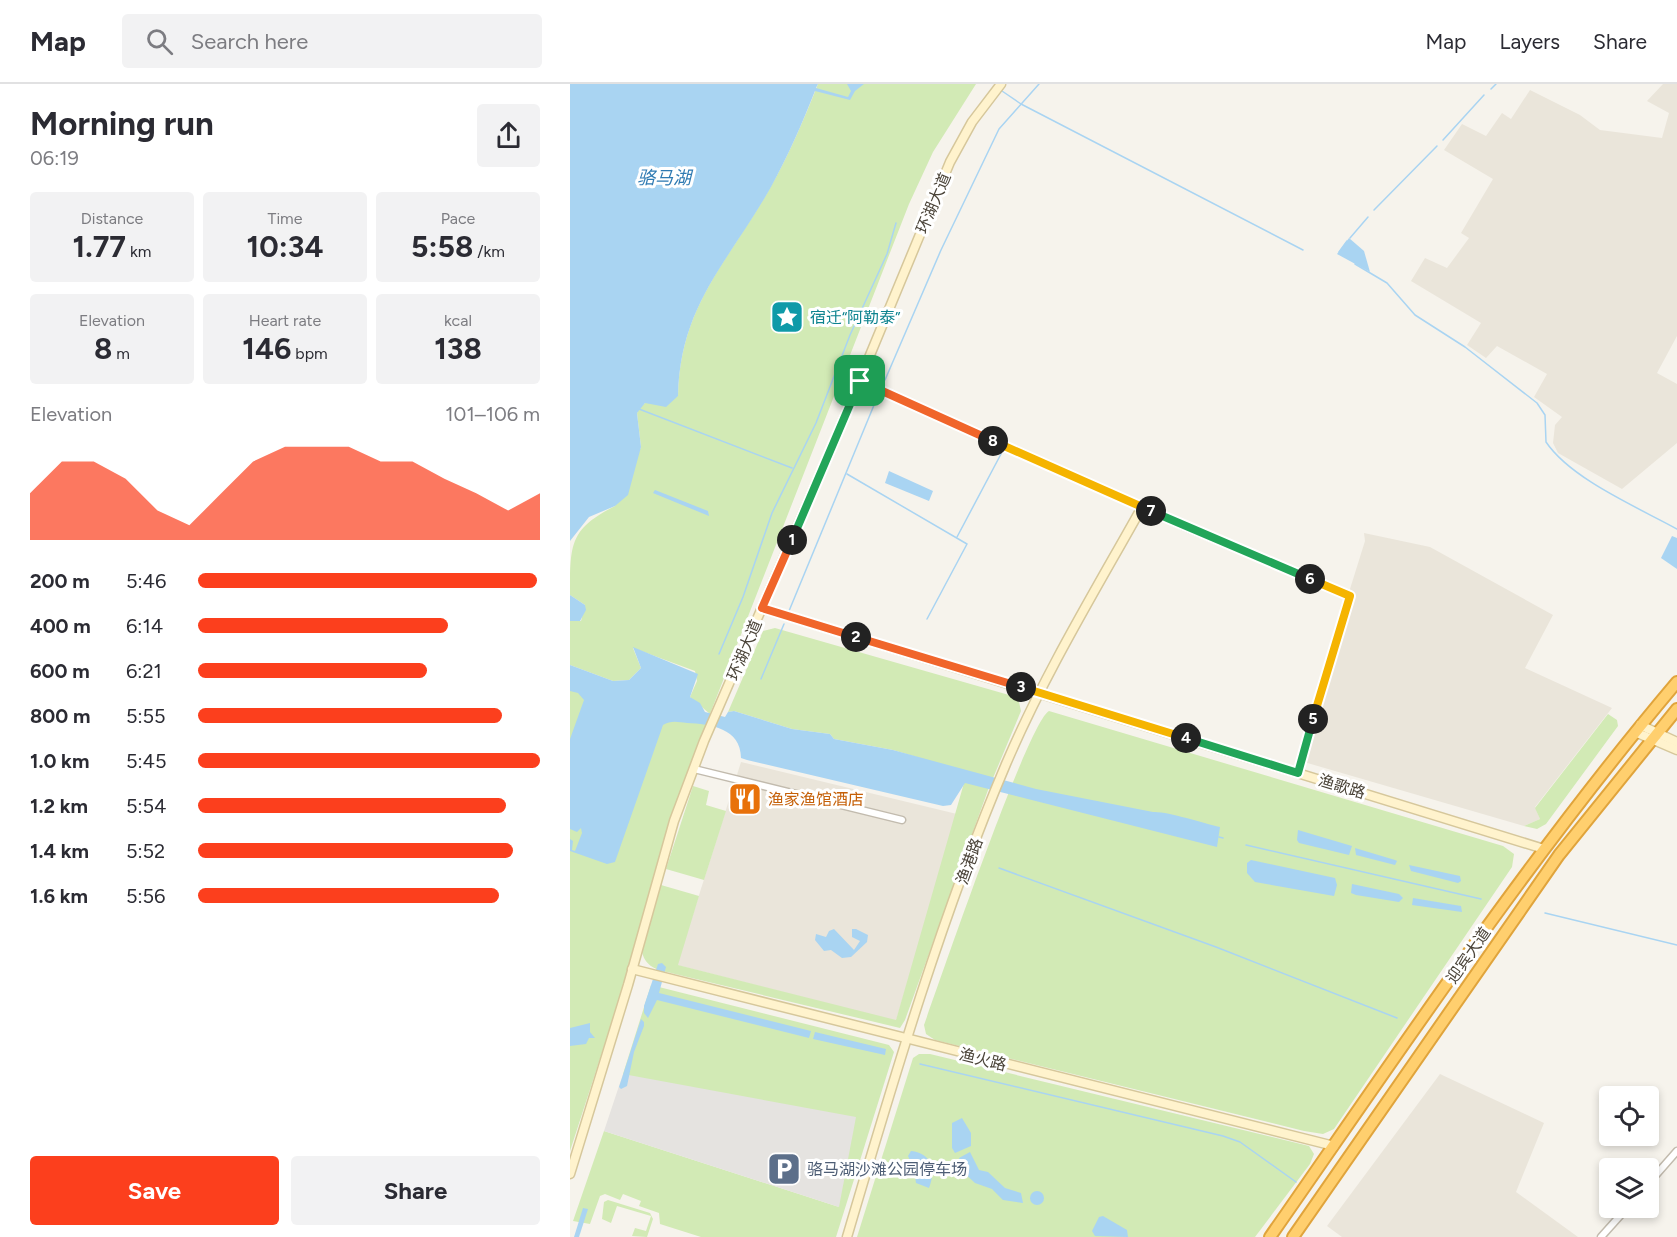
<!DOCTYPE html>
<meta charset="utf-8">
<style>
body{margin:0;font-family:Figtree,"Noto Sans SC",sans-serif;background:#f2f2f3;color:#2b2b33;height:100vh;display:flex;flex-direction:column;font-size:22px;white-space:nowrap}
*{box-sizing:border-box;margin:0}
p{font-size:20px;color:#7c7c81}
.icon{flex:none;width:33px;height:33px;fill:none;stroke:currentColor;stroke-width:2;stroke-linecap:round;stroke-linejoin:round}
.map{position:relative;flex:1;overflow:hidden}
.sheet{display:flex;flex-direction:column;background:#fff;width:570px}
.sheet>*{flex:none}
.controls{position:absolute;left:1029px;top:1002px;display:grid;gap:12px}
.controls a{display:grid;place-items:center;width:60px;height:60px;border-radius:6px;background:#fff;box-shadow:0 3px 9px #0003;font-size:30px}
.pin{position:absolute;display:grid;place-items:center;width:51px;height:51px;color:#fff;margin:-26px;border-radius:12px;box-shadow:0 3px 9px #0006}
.km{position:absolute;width:30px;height:30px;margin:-15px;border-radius:50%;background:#222;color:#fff;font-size:16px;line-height:30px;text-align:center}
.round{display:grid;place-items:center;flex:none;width:63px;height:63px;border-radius:6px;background:#f2f2f3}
.overview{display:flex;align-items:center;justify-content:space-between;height:102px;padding:0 30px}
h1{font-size:33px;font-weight:700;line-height:45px}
.stats{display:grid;grid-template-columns:repeat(3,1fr);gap:9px;height:102px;padding:6px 30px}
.stats div{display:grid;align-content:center;border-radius:6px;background:#f2f2f3;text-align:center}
.stats b{font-size:30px;font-weight:700}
.stats small{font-size:16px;font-weight:400}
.stats p{font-size:16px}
.chart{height:168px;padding:12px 30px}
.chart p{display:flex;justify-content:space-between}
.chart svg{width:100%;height:108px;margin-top:6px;fill:#fc3f1d;opacity:.7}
.action{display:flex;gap:12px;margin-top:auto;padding:12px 30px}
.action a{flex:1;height:69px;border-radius:6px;background:#fc3f1d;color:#fff;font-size:24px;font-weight:700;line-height:69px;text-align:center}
.action a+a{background:#f2f2f3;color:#2b2b33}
ul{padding:0 30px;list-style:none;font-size:20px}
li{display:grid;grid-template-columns:96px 72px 1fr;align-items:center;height:45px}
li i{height:15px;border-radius:8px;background:#fc3f1d}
header{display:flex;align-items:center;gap:36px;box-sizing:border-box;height:84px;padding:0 30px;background:#fff;border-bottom:2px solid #e1e1e2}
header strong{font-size:28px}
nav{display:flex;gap:33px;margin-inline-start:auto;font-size:21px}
.search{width:420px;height:54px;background:#f2f2f3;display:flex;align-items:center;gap:15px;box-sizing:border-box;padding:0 21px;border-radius:6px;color:#7c7c81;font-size:22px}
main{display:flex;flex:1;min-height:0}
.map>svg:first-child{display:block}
.residential{fill:#eae5da}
.green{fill:#d2eab5}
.parking{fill:#e5e3e0}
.water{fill:#a9d4f2}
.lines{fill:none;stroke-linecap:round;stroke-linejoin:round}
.stream{stroke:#a9d4f2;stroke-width:1.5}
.street-casing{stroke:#c2bbae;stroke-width:9}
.secondary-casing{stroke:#d6c79b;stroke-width:11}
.highway-casing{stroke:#e0a43c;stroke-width:14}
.street{stroke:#fff;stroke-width:6}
.secondary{stroke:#fff3cd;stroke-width:8}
.highway{stroke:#ffcf6e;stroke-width:10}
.split-1-casing{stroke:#fff;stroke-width:12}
.split-2-casing{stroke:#fff;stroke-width:12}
.split-3-casing{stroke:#fff;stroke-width:12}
.split-4-casing{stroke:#fff;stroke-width:12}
.split-5-casing{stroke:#fff;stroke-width:12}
.split-6-casing{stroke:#fff;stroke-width:12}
.split-7-casing{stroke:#fff;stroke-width:12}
.split-8-casing{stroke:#fff;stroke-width:12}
.split-9-casing{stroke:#fff;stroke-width:12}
.split-1{stroke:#22a559;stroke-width:8}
.split-2{stroke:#f0652b;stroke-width:8}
.split-3{stroke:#f0652b;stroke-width:8}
.split-4{stroke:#f5b400;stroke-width:8}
.split-5{stroke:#22a559;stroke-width:8}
.split-6{stroke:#f5b400;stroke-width:8}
.split-7{stroke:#22a559;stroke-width:8}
.split-8{stroke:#f5b400;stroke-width:8}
.split-9{stroke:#f0652b;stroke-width:8}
.labels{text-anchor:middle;stroke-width:6;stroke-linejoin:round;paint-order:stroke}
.street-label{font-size:16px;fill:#4b4439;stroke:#fff}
.culture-label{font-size:16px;fill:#0d838f;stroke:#fff;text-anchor:start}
.food-label{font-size:16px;fill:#c56008;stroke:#fff;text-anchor:start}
.service-label{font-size:16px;fill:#4e5e75;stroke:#fff;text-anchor:start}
.water-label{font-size:18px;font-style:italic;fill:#2e7ab2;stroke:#fff}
</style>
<header>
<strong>Map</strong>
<div class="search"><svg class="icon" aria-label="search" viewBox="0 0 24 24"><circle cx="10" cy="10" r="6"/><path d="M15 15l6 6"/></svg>Search here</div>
<nav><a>Map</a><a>Layers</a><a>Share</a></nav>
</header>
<main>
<section class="sheet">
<div class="overview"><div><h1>Morning run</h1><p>06:19</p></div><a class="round"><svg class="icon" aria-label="share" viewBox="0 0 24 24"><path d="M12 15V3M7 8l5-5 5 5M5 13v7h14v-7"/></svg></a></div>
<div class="stats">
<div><p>Distance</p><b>1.77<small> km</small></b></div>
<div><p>Time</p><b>10:34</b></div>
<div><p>Pace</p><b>5:58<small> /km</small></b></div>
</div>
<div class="stats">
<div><p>Elevation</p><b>8<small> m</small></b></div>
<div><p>Heart rate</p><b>146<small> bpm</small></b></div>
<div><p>kcal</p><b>138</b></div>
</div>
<div class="chart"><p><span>Elevation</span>101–106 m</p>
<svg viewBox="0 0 160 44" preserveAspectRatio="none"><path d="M0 44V25L10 12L20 12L30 19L40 32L50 38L60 25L70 12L80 6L90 6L100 6L110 12L120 12L130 19L140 25L150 32L160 25V44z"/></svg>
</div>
<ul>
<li><b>200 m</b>5:46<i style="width:99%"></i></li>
<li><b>400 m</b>6:14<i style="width:73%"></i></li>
<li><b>600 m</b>6:21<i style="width:67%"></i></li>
<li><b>800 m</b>5:55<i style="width:89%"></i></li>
<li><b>1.0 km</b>5:45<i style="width:100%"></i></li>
<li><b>1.2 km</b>5:54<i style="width:90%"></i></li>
<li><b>1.4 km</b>5:52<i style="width:92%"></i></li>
<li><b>1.6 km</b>5:56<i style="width:88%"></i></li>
</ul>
<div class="action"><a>Save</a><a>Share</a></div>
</section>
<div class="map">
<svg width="1107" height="1153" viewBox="0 0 1107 1153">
<rect width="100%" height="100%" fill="#f6f3ec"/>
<g class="residential">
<path d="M 1093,0 L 1107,0 L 1107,252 L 1087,289 L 1107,300 L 1107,359 L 1052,405 L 988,369 L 983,359 L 985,341 L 992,333 L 964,313 L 977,290 L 927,262 L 916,274 L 897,261 L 911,239 L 841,197 L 855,174 L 877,184 L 899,154 L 891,149 L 923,95 L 874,66 L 892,40 L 916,52 L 932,29 L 941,35 L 960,6 L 1010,31 L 1030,46 L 1092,54 L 1099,29 L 1077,17 Z"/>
<path d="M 794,449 L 860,463 L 983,531 L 955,584 L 1042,624 L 965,723 L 970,735 L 954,742 L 734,678 L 781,519 L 780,505 L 795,457 Z"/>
<path d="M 171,678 L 387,730 L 326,937 L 107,881 Z"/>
<path d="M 870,990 L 974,1039 L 946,1108 L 1008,1153 L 772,1153 L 757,1142 Z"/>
</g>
<g class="green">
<path d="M 248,0 L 406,0 L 363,68 L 339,120 L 140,630 L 120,613 L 127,597 L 125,587 L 63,564 L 71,584 L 59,596 L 43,597 L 0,581 L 0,537 L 11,537 L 15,521 L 0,511 C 0,459 0,445 45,422 L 71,363 L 67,329 L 70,323 L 75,319 L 108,312 C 110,221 158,178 200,104 C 219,71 234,35 248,0 Z"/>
<path d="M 205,544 L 439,611 L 449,618 L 451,627 L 418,706 L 335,936 L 330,944 L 105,890 C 90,886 76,885 72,868 L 91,801 L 129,812 L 108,881 L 326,936 L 394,699 L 350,674 L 323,666 L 264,655 L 260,650 L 222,645 L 164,627 L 158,628 L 193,547 Z"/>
<path d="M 0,595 L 136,640 L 97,744 L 50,913 L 0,1067 Z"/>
<path d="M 479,627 L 933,762 L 944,770 L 942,783 L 764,1045 L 753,1050 L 734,1047 L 365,956 L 356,950 L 354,941 C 369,900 458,638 479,627 Z"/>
<path d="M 1038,630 L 1047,636 L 1048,642 L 976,740 L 967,745 L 954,742 L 970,735 L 965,724 Z"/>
<path d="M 123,702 L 139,707 L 136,721 L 156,727 L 134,796 L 96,785 Z"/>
<path d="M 81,901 L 319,961 L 324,968 L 266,1153 L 131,1153 L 90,1140 L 89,1129 L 69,1122 L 71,1117 L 53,1110 L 50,1116 L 35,1110 L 30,1112 L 20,1140 L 3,1137 L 34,1047 L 269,1123 L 53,990 Z"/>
<path d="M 349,970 L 360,970 L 739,1062 L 744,1070 L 740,1080 L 685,1153 L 287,1153 L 343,974 Z"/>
<path d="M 38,1116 L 80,1129 L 83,1135 L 77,1153 L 62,1152 L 65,1144 L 76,1147 L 81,1132 L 47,1122 L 41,1139 L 32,1135 L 34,1118 Z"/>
</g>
<path class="parking" d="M 53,990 L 286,1033 L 269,1123 L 34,1047 Z"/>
<g class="water">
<path d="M 0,0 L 248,0 L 246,4 L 278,13 L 281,7 L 277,0 L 294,0 L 285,7 L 280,16 L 245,7 C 232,40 218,72 201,103 C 159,178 110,220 108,312 L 96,323 L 75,319 L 67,329 L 71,363 L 58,411 L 45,422 L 19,433 L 0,457 Z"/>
<path d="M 779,154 L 794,167 L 800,188 L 767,170 Z"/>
<path d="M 319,387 L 363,407 L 359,417 L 315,399 Z"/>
<path d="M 85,406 L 138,427 L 139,432 L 83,409 Z"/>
<path d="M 1102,452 L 1107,454 L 1107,485 L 1091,474 Z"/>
<path d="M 0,511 L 15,521 L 16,526 L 10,537 L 0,537 Z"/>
<path d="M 63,563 L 128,590 L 120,613 L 130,619 L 135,628 L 155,633 L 158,628 L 164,627 L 222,645 L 260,650 L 264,655 L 323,666 L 466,705 L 583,728 C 597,727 632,739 650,743 L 647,763 L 395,699 L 381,721 L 373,722 L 177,676 L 171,674 C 171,644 140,640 117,639 C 108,638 101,636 93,641 L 45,778 L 37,780 L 0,767 L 0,755 L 3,757 L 2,766 L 5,767 L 12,749 L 11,744 L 7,748 L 0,745 L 0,655 L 14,616 L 8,609 L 0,607 L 0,581 L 43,597 L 59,596 L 71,584 Z"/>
<path d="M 728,746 L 782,762 L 779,771 L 729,759 L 727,756 Z"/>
<path d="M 785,764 L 825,776 L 827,777 L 825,781 L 786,771 Z"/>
<path d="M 681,776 L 765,794 L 767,801 L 764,812 L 685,798 L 677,789 L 677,779 Z"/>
<path d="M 839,781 L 890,792 L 891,797 L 888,799 L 841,787 Z"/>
<path d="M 782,800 L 829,810 L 833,814 L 829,818 L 786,811 L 781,809 Z"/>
<path d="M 843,814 L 891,822 L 892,828 L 842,821 Z"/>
<path d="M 282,845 L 286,845 L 298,851 L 297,858 L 281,873 L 272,874 L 261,866 L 254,867 L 245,856 L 246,850 L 256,853 L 259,847 L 264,845 L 284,866 L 290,857 L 282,853 Z"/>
<path d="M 92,879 L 96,883 L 89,909 L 241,947 L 239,954 L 87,916 L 78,934 L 74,929 L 74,922 L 88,880 Z"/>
<path d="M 71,935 L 74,938 L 74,942 L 64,968 L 57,1002 L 51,1005 L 49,1003 Z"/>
<path d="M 20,939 L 20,948 L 25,954 L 19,954 L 16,960 L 0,962 L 0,944 Z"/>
<path d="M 245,948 L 316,965 L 315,971 L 243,955 Z"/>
<path d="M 392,1034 L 401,1049 L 401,1062 L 385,1069 L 382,1064 L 382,1039 Z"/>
<path d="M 341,1067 C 362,1069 366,1087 359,1104 L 346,1099 L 344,1085 L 338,1072 Z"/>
<path d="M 400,1068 L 409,1086 L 418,1088 L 435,1104 L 451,1109 L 453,1119 L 433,1116 L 422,1105 L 405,1099 L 393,1088 L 389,1074 Z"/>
<circle cx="467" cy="1114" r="7"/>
<path d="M 13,1124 L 18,1125 L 9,1153 L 4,1153 Z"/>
<path d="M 533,1132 L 557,1146 L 558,1153 L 525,1152 L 522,1147 L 529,1133 Z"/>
</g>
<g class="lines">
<g class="stream">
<path d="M 921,5 L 926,0"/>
<path d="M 432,7 L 451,20 L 733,166"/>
<path d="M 873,56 L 914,11"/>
<path d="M 804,126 L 867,62"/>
<path d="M 780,154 L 798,133"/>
<path d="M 769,168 L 777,157"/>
<path d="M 785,180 L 817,199 L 845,231 L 895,263 L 967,319 L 975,331 L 976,358 C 1001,395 1067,423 1107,445"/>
<path d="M 315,296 L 371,166 L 429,45 L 469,0"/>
<path d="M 69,325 L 222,384"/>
<path d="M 277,390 L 397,460 L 357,535"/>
<path d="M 387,453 L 431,370"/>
<path d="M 219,527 L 309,309"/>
<path d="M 149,570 L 173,513 L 202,429 L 246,339 L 280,251 L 317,170 L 326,139"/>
<path d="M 191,595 L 214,540"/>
<path d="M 649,753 L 653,754"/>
<path d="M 676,761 L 911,815"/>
<path d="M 429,784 L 646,863 L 827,934"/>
<path d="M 975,829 L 1107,861"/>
<path d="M 350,980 L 653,1052 L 670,1058 L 726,1098"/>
</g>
<g class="street-casing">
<g id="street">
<path d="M 290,297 L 613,442 L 780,512 L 728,689"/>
<path d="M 124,685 L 332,736"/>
<path d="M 1078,1100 L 1107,1067"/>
<path d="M 1031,1153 L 1057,1124"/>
</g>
</g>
<g class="secondary-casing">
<g id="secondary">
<path d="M 192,524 L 974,765"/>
<path d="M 1070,641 L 1107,658"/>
<path d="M 1065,648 L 1107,666"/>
<path d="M 62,885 L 764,1062"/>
<path d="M 0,1090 L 58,901 L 104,737 L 134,657 L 264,358 L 380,78 L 402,38 L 431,0"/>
<path d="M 277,1153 C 323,997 372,830 436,680 C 474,591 525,507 572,423"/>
</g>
</g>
<g class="highway-casing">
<g id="highway">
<path d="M 700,1153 C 831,965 959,773 1107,598"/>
<path d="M 723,1153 L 989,771 L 1107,625"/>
</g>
</g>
<use href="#street" class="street"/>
<use href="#secondary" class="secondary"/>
<use href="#highway" class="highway"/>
</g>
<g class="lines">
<g class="split-1-casing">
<path id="split-1" d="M 222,456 L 290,297"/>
</g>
<g class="split-2-casing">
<path id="split-2" d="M 222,456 L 192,524 L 286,553"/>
</g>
<g class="split-3-casing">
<path id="split-3" d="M 286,553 L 451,603"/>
</g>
<g class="split-4-casing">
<path id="split-4" d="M 451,603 L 616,654"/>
</g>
<g class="split-5-casing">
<path id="split-5" d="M 616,654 L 728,689 L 743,635"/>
</g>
<g class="split-6-casing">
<path id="split-6" d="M 740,495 L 780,512 L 743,635"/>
</g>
<g class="split-7-casing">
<path id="split-7" d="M 581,427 L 740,495"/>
</g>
<g class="split-8-casing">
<path id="split-8" d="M 423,357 L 581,427"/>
</g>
<g class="split-9-casing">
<path id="split-9" d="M 290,297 L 423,357"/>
</g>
<use href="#split-1" class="split-1"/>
<use href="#split-2" class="split-2"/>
<use href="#split-3" class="split-3"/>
<use href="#split-4" class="split-4"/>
<use href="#split-5" class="split-5"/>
<use href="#split-6" class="split-6"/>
<use href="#split-7" class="split-7"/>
<use href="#split-8" class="split-8"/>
<use href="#split-9" class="split-9"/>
</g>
<defs>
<g id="sight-square" transform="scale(1.725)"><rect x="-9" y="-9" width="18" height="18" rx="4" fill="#0f9aa8" stroke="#fff"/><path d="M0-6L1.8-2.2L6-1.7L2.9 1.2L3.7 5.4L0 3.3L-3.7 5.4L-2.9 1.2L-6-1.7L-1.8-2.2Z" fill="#fff"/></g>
<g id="restaurant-square" transform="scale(1.725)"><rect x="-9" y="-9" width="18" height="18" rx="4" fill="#e8710a" stroke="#fff"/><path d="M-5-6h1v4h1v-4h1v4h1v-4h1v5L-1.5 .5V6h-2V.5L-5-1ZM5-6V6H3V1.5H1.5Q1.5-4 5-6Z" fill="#fff"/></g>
<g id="parking-square" transform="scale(1.725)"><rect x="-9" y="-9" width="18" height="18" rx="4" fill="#5c6f8a" stroke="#fff"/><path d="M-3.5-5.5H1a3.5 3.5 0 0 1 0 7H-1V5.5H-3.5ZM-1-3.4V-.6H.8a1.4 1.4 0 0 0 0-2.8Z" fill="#fff"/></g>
</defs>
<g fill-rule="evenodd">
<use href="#sight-square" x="217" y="233"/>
<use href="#restaurant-square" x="175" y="715"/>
<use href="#parking-square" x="214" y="1085"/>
</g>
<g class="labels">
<g class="street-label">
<text transform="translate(363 119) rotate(-67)" y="6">环湖大道</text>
<text transform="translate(174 566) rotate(-67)" y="6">环湖大道</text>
<text transform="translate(772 702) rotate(17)" y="6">渔歌路</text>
<text transform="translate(399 777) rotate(-70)" y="6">渔港路</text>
<text transform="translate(898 871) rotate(-55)" y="6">迎宾大道</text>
<text transform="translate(413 975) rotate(14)" y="6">渔火路</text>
</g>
<g class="culture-label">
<text x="240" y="239">宿迁“阿勒泰”</text>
</g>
<g class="food-label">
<text x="198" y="721">渔家渔馆酒店</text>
</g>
<g class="service-label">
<text x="237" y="1091">骆马湖沙滩公园停车场</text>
</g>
<g class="water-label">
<text x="94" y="100">骆马湖</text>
</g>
</g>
</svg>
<div class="controls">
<a><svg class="icon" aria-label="locate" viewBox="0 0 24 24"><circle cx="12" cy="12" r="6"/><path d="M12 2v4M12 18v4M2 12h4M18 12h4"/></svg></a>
<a><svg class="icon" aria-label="layers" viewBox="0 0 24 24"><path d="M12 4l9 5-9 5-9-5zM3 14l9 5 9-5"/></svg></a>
</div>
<div class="pin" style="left:290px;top:297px;background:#1e9e55"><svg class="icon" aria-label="arrive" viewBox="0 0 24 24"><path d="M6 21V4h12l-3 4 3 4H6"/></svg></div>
<b class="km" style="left:222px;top:456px">1</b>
<b class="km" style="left:286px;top:553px">2</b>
<b class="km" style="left:451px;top:603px">3</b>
<b class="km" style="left:616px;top:654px">4</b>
<b class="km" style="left:743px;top:635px">5</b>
<b class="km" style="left:740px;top:495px">6</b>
<b class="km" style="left:581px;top:427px">7</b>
<b class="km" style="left:423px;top:357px">8</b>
</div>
</main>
